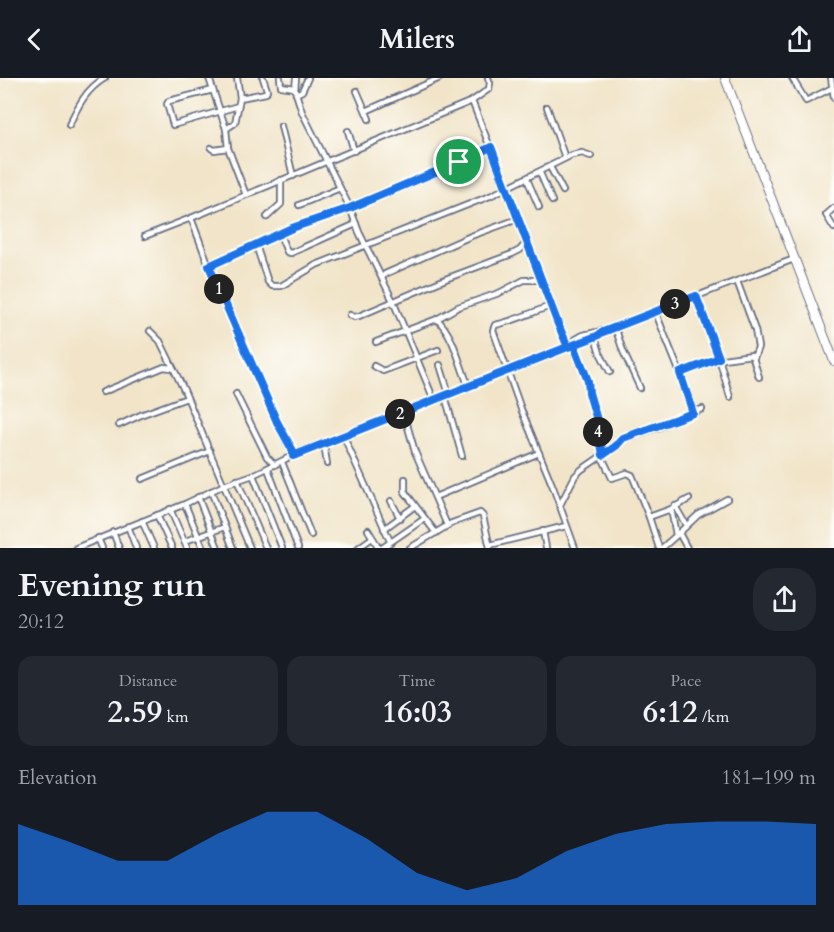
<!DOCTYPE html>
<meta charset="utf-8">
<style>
body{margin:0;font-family:Cardo,serif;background:#242831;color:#f1f3f6;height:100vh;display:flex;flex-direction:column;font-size:22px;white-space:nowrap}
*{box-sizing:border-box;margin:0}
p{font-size:20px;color:#9ea1a6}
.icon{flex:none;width:33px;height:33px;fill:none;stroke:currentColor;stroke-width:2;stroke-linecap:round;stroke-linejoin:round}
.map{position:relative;height:470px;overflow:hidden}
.panel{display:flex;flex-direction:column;background:#171b24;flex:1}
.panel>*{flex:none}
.pin{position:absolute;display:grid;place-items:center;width:51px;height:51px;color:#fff;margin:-26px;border:3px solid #fff;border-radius:50%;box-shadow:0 2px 6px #0007}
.km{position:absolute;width:30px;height:30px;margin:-15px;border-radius:50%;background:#222;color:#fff;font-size:16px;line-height:30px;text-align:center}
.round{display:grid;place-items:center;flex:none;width:63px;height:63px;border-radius:24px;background:#242831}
.summary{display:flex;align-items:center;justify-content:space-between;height:102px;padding:0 18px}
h1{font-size:33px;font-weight:700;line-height:45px}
.figures{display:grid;grid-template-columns:repeat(3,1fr);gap:9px;height:102px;padding:6px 18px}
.figures div{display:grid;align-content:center;border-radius:15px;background:#242831;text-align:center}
.figures b{font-size:30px;font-weight:700}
.figures small{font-size:16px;font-weight:400}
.figures p{font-size:16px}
.chart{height:168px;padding:12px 18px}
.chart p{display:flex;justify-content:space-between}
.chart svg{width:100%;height:108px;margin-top:6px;fill:#1a73e8;opacity:.7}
header{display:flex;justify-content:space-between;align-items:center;height:78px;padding:0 18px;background:#171b24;font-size:27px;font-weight:700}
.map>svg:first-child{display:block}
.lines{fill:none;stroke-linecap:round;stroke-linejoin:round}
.street-casing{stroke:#666e83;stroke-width:8}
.primary-casing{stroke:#666e83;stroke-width:10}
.street{stroke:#fff;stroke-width:4.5}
.primary{stroke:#fff;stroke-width:8}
.route-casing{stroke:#fff;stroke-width:12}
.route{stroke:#1a73e8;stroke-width:8}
</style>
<header><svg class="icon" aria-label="back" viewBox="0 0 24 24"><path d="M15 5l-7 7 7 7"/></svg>Milers<svg class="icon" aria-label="share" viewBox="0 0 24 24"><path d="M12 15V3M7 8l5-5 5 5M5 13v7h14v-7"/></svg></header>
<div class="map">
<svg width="834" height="470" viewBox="0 0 834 470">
<rect width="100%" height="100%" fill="#fdfcf7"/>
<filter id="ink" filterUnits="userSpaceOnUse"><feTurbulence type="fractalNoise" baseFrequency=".0167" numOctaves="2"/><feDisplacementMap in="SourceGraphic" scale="12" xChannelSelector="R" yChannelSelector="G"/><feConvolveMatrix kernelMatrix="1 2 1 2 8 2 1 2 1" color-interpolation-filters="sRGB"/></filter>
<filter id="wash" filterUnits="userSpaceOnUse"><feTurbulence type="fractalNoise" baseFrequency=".008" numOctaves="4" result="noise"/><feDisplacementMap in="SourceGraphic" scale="24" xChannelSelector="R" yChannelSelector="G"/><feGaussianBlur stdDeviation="1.35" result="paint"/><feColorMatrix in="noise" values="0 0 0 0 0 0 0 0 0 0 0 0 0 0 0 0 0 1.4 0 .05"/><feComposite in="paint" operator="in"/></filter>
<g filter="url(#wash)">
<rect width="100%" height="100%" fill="#f1e4c8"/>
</g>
<g filter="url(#ink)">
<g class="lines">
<g class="street-casing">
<g id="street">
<path d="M 209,0 L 226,51"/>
<path d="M 237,0 L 240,20 L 235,45 L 226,51 L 228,70 L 246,117"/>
<path d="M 280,0 L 281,8 L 295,10"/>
<path d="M 296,0 L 295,12 L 302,34 L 350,130 L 359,154 L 393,223 L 434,322"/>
<path d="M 792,0 L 806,23 L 832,10"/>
<path d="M 831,0 L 834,20"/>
<path d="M 213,12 L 169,23 L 167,26 L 173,47 L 238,28"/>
<path d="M 357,13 L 369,41"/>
<path d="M 296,16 L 302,13 L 308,0"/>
<path d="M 240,20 L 266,15 L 267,12 L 263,0"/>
<path d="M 472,23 L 489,11 L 490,5 L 488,0"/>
<path d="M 547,29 L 565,80"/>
<path d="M 366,33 L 440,0"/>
<path d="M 69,47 C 78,28 86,11 105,0"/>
<path d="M 281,48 L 293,98"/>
<path d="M 348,53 L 354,73"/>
<path d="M 211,70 L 214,72 L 228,70"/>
<path d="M 550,89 L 563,113"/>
<path d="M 540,95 L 552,123"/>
<path d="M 527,101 L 539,129"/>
<path d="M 299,127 L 340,110"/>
<path d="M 834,130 L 826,137 L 834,150"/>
<path d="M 267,139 L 281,126 L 281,102"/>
<path d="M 191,140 L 472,23 L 568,269"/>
<path d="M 280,157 L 287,174 L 291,175 L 356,146"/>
<path d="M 145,158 L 191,140 L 209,188 L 277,344 C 282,355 287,370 298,375"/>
<path d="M 256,167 L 268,204 L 272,208 L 281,208 L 316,187 L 490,118 L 572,77 L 582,75 L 591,78"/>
<path d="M 209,188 L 292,150 L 350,130 L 448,90 L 491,69"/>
<path d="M 382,200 L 385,196 L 471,158 L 518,141"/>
<path d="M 737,203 L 755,252 L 758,269 L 754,280"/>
<path d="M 696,218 L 719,280 L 723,281 L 752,277 L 759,299"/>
<path d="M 551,228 C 532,234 515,243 495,247 L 493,252 L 521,331 L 553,409 L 575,470"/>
<path d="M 655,233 L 680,295 L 693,335"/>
<path d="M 350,237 L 354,239 L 359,238 L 448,200 L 512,176 L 520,172 L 527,164"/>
<path d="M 437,241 L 458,229 L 499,215 L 524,202 L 542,202"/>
<path d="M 615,249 L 623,273 L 640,310"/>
<path d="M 150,253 L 160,263 L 184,312 L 250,470"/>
<path d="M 595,259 L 600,275 L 610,294"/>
<path d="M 376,264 L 437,241 C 455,259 459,286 469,309"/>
<path d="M 566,267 L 583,257 L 602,253"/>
<path d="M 574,267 L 588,303 L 589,315 L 597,342 L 603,377"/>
<path d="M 719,280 L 730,319"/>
<path d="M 440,287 L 449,316"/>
<path d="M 374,288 L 383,293 L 438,272"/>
<path d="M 680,295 L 719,281"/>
<path d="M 103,314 L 164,289 L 171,290"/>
<path d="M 236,316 L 267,379 L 275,387"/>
<path d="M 445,318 L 462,378"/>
<path d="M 407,346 L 415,374 L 447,447"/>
<path d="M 119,347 L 143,336 L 187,320"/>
<path d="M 344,359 L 390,463"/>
<path d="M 324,366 L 327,386"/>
<path d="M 601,377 L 612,400 L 627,395 L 632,397 L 649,439 L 659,470"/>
<path d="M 282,384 L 311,457"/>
<path d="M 268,391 L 298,470"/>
<path d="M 253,397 L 282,470"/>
<path d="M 142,401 L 210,373"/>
<path d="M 405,401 L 405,414 L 436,455"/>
<path d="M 237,402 L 266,470"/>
<path d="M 211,413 L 233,470"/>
<path d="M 198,419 L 218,470"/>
<path d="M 435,419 L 539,375"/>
<path d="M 391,423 L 400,440"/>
<path d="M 185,426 L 203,470"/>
<path d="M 560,427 L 575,398 L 581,392 L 616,368 L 622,361 L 657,350 L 702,331"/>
<path d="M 675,428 L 686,447"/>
<path d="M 170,431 L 187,470"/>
<path d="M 157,437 L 172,470"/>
<path d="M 649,439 L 671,431"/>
<path d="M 142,443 L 154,470"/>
<path d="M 128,448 L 136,470"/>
<path d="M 384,451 L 415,428"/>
<path d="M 368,452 L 379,470"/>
<path d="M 543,453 L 546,470"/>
<path d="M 113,454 L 119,470"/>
<path d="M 679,455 L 698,437 L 727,421"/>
<path d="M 676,457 L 671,431 L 689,421"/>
<path d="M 98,460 L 102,470"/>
<path d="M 185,463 L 225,449"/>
<path d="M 490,467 L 566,448"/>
<path d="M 76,470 L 185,426 L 224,407 L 253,397 L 298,375 L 595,259 L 603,254 L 794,181"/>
<path d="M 358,470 L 372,460"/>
<path d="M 382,470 L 424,441"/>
<path d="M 410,470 L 452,445 L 480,435 L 483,438 L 490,470"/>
<path d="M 662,470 L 679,455 L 687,470"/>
</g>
</g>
<g class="primary-casing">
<path id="primary" d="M 725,0 L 834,283"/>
</g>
<use href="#street" class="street"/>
<use href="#primary" class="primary"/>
</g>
</g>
<g class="lines" filter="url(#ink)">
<g class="route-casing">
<path id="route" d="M 459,84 L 350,130 L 292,150 L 209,188 L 277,344 L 293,373 L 293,378 L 565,270 L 568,269 L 597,258 L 603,254 L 696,218 L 719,280 L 680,295 L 693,335 L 623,360 L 616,368 L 603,377 L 597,342 L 589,315 L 588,303 L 574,267 L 568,269 L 558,246 L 491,69 L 459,84"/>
</g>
<use href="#route" class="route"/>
</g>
</svg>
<div class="pin" style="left:459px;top:84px;background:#1e9e55"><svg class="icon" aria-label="arrive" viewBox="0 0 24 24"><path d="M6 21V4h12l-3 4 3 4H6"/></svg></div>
<b class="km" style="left:219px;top:211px">1</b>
<b class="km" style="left:400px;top:336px">2</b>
<b class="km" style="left:675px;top:226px">3</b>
<b class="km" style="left:598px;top:354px">4</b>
</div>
<section class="panel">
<div class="summary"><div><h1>Evening run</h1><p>20:12</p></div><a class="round"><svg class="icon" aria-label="share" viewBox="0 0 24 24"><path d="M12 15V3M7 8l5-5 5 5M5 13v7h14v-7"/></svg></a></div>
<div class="figures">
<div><p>Distance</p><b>2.59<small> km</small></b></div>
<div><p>Time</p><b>16:03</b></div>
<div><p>Pace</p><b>6:12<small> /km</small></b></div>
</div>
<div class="chart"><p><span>Elevation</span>181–199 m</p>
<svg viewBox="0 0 160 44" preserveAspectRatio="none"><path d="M0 44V11L10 18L20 26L30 26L40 15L50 6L60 6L70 17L80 31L90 38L100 33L110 22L120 15L130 11L140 10L150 10L160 11V44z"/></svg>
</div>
</section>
